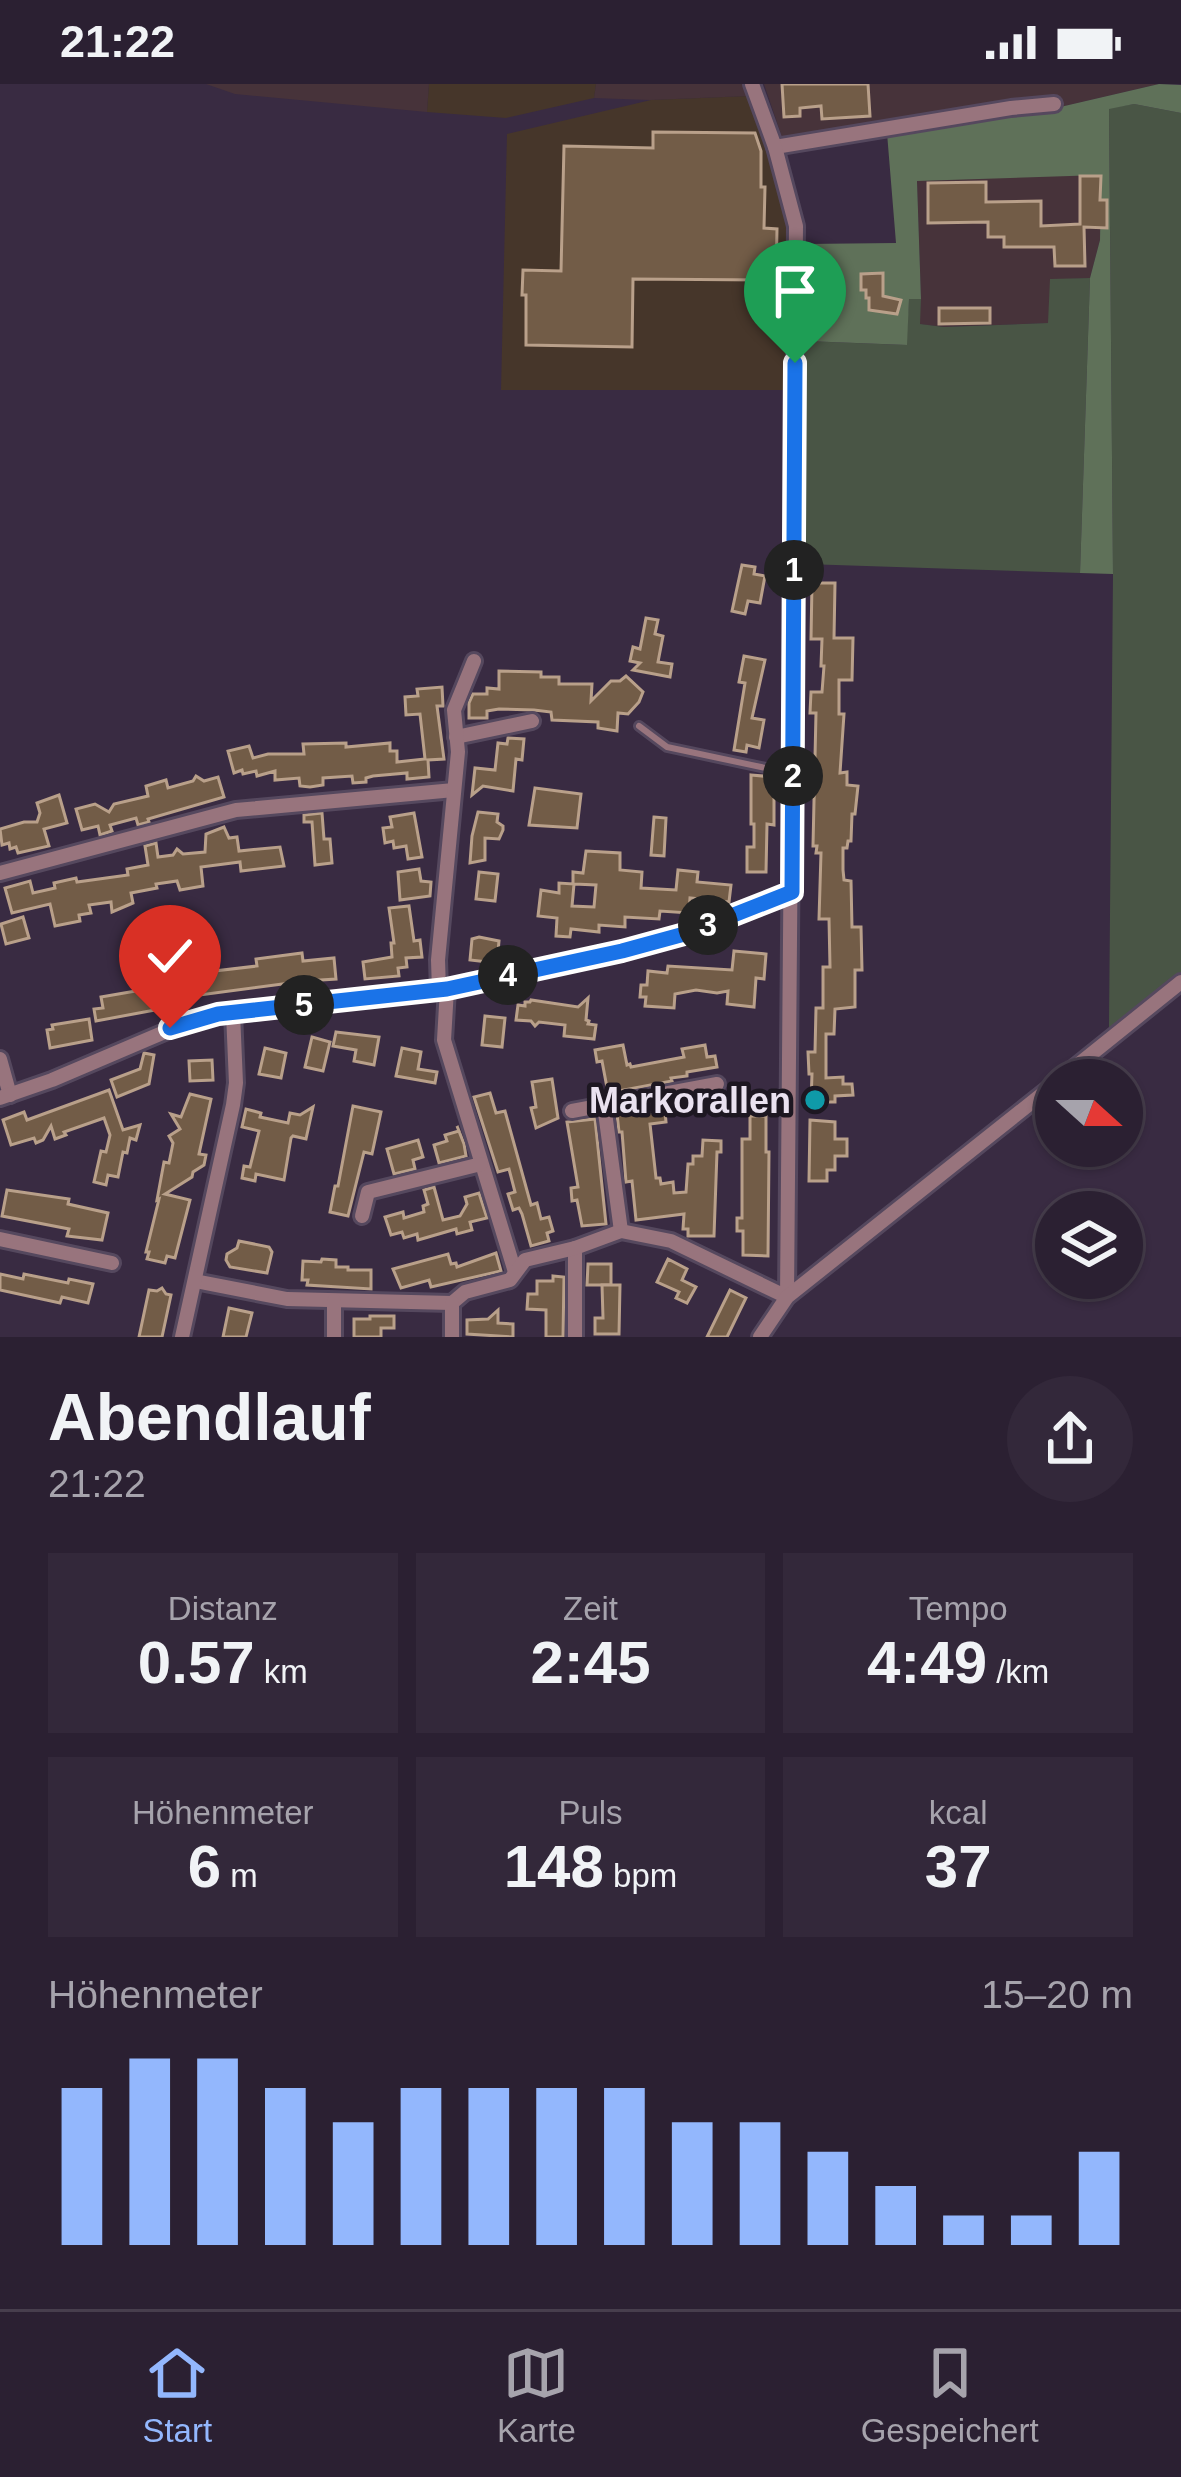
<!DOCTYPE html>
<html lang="de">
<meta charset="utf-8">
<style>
body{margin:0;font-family:Helvetica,sans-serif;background:#33283a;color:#f1f3f6;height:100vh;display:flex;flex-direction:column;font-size:45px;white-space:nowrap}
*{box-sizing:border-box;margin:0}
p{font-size:39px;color:#a6a3ac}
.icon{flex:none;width:66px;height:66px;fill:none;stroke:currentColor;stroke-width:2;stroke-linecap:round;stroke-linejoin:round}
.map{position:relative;height:1253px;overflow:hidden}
.side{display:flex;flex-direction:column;background:#2b2032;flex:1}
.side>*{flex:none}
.needle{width:78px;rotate:111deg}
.buttons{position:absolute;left:1035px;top:975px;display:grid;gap:24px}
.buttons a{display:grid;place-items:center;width:108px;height:108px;border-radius:50%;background:#2b2032;box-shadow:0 3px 9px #0004,0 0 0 3px #473e4d;font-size:60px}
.pin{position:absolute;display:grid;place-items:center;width:102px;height:102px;color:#fff;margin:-123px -51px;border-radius:50% 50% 50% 0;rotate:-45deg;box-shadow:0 0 12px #0007}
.pin .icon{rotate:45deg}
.km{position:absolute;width:60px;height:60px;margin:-30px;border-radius:50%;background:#222;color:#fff;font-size:33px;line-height:60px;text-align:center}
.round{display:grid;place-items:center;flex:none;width:126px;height:126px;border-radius:63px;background:#33283a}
.head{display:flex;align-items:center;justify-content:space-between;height:204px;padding:0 48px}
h1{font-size:66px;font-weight:700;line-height:90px}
.metrics{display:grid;grid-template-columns:repeat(3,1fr);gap:18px;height:204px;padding:12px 48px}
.metrics div{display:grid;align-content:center;border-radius:0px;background:#33283a;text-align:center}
.metrics b{font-size:60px;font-weight:700}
.metrics small{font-size:33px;font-weight:400}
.metrics p{font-size:33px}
.chart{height:336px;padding:24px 48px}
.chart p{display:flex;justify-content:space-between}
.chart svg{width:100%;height:216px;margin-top:12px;stroke:#93b7fd;stroke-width:6}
.status{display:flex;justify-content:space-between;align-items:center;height:84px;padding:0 60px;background:#2b2032;direction:ltr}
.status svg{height:33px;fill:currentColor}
.menu{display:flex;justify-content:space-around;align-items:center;height:168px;border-top:3px solid #473e4d;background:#2b2032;font-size:33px;color:#a6a3ac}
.menu a{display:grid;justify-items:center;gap:6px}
.menu .active{color:#93b7fd}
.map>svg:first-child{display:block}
.commercial{fill:#47333a}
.industrial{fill:#46362a}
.green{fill:#495545}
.forest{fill:#5f7159}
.building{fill:#725c47;stroke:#b9a08a;stroke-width:3;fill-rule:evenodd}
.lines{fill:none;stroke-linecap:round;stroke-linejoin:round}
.service-casing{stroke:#55485e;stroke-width:12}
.minor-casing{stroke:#55485e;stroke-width:20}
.service{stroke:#98747d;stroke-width:6}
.minor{stroke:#98747d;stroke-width:14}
.route-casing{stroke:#fff;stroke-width:24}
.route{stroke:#1a73e8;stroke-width:15}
.culture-dot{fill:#0f9aa8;stroke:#1d1721;stroke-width:4.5}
.labels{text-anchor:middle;stroke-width:9;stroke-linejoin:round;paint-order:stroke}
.poi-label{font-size:36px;font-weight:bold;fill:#eae2f0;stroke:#1d1721;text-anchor:end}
</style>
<div class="status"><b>21:22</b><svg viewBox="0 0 49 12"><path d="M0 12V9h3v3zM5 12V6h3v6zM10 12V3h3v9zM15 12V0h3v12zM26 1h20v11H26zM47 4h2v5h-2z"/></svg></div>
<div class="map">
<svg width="1181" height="1253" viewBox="0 0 1181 1253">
<rect width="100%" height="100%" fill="#392b42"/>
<g class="commercial">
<path d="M 206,0 L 429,0 L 427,28 L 235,10 Z"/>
<path d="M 596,0 L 746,0 L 750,12 L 651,16 L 594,14 Z"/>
<path d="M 764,0 L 1159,0 L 1030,30 L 887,49 L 787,68 Z"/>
<path d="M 1101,90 L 1100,156 L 1090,194 L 1051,196 L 1049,239 L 944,243 L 919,240 L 921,215 L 917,96 Z"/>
</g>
<g class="industrial">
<path d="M 429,0 L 596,0 L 594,14 L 506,34 L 427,28 Z"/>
<path d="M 750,12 L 784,124 L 788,150 L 789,306 L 501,306 L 507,50 L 651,16 Z"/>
</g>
<g class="green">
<path d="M 1134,20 L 1181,29 L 1181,888 L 1109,944 L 1113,490 L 1109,24 Z"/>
<path d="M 1090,194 L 1080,489 L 805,480 L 805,257 L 906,261 L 909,214 L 921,215 L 920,240 L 944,243 L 1048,239 L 1050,195 Z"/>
</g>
<path class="forest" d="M 1159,0 L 1181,1 L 1181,29 L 1134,20 L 1109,25 L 1113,490 L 1080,489 L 1090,194 L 1100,156 L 1101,91 L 917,97 L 921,215 L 909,215 L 907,261 L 805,257 L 804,160 L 896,159 L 887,49 L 1030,30 Z"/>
<g class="building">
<path d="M 782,0 L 868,0 L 870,32 L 822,35 L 821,22 L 800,24 L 800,32 L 784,33 Z"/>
<path d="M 653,48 L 755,49 L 761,67 L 761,103 L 765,103 L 764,144 L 777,145 L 776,196 L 633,195 L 632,263 L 526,261 L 526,211 L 522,211 L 523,186 L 561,187 L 564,62 L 653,64 Z"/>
<path d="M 1080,92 L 1101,92 L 1100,116 L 1107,116 L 1107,144 L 1084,143 L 1085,182 L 1055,182 L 1054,163 L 1004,163 L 1004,153 L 988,153 L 988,138 L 928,139 L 928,99 L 986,98 L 986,118 L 1041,117 L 1041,142 L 1080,140 Z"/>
<path d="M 883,189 L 883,212 L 901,216 L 897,230 L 869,226 L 869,214 L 866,214 L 866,206 L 861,206 L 861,190 Z"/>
<path d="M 939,224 L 990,224 L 990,239 L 939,240 Z"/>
<path d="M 742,481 L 755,483 L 754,490 L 765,492 L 760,519 L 748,517 L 745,530 L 732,527 Z"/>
<path d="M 812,499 L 835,499 L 834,554 L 853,554 L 852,596 L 839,596 L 839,630 L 844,630 L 840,689 L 847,688 L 847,701 L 858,702 L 855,730 L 852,730 L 851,757 L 848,757 L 847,764 L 843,764 L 843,786 L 844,796 L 851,797 L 852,843 L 861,843 L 862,886 L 855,886 L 855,923 L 835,925 L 834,950 L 826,950 L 826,994 L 843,993 L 843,1000 L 852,1000 L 853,1011 L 835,1012 L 835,1018 L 811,1018 L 812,990 L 809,990 L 808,968 L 815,968 L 816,924 L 823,924 L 823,883 L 830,883 L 829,835 L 819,835 L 821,769 L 816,769 L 817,762 L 813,762 L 816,629 L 810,629 L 811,608 L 822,608 L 824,582 L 821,582 L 822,555 L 811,555 Z"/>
<path d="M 646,534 L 658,536 L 655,550 L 663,552 L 658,578 L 672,580 L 670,593 L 633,586 L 640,579 L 630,577 L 633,563 L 640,565 Z"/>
<path d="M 744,572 L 765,576 L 752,634 L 764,636 L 759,664 L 747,661 L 746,668 L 734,666 L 745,599 L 739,598 Z"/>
<path d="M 499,587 L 541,588 L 541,593 L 559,593 L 559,600 L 592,600 L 591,617 L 611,597 L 620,597 L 626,592 L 643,608 L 639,618 L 628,630 L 618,629 L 617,647 L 598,644 L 598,638 L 552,636 L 551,628 L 534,626 L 499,625 L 487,627 L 487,634 L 469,634 L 469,619 L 473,610 L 487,610 L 487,604 L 499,605 Z"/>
<path d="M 442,603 L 443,622 L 437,622 L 444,675 L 428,676 L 429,693 L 407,695 L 407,689 L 373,692 L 366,694 L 366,698 L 353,699 L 352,692 L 323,694 L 323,701 L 310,703 L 300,702 L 299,694 L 275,696 L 275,687 L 257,692 L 256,687 L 243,690 L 242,686 L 234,689 L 228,667 L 249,662 L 253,674 L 268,670 L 304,670 L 303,660 L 346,659 L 346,663 L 390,659 L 390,667 L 397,667 L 397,678 L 425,675 L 420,630 L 406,631 L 405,613 L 418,612 L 417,605 Z"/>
<path d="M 508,654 L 524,655 L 522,676 L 516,675 L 513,707 L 483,702 L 472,711 L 475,684 L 495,686 L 498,659 L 507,660 Z"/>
<path d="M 751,691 L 774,693 L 774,741 L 767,740 L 766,788 L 747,788 L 747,763 L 754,763 L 754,740 L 751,740 Z"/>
<path d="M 196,692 L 204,697 L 218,693 L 224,713 L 148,735 L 149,738 L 138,741 L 136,734 L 110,741 L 112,747 L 100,751 L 98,742 L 82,746 L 76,725 L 95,720 L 109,728 L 114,720 L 148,712 L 146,702 L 166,696 L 168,704 L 193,697 Z"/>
<path d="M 535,704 L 581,710 L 577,744 L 529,741 Z"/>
<path d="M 59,711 L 67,739 L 44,745 L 49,762 L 18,769 L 16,763 L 10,765 L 9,759 L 2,761 L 0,745 L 24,738 L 37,738 L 40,729 L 37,719 Z"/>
<path d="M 478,728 L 498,730 L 497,738 L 503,742 L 503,746 L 499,755 L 485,754 L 485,776 L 470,779 L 472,752 Z"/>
<path d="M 322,729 L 324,755 L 330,755 L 332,779 L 315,781 L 312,738 L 304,738 L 304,731 Z"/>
<path d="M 414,729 L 422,773 L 408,775 L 406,762 L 394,764 L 393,757 L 385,759 L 383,744 L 392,743 L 390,733 Z"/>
<path d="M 654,733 L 666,734 L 664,772 L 651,771 Z"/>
<path d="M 224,743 L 229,754 L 237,753 L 239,767 L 280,763 L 284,782 L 241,787 L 240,778 L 201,783 L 203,802 L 180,806 L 177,797 L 156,800 L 157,804 L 131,809 L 133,819 L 112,828 L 111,818 L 89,821 L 91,829 L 79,831 L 80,837 L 55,842 L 50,820 L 12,829 L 5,804 L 30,797 L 33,809 L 55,804 L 54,799 L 76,794 L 77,798 L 128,791 L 127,785 L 148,781 L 145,762 L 156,759 L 158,773 L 173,771 L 177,765 L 183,770 L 205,768 L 206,750 Z"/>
<path d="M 586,767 L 620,769 L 620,786 L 642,788 L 641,804 L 676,806 L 678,786 L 698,788 L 697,798 L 731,801 L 729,818 L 690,814 L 689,829 L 660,827 L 659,835 L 625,833 L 625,843 L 599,841 L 599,848 L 571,845 L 570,853 L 556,852 L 557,834 L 538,832 L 541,806 L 559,809 L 559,799 L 573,800 L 573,788 L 583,789 ZM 574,800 L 596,801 L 594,823 L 572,822 Z"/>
<path d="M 419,785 L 421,797 L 431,798 L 430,812 L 400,816 L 398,788 Z"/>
<path d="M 479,788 L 498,790 L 495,817 L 476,815 Z"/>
<path d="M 409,822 L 414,857 L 420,856 L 422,873 L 406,874 L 407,883 L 398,884 L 399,892 L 365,895 L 363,878 L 392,873 L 391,859 L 394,859 L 389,824 Z"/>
<path d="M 23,833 L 29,854 L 6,860 L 1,840 Z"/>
<path d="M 479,853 L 499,857 L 497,879 L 470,876 L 472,855 Z"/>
<path d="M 734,867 L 766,870 L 764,895 L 756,894 L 754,923 L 727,920 L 728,907 L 717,909 L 696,906 L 675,910 L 674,924 L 645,922 L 646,913 L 640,913 L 641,901 L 647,901 L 648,887 L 667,889 L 668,882 L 732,886 Z"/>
<path d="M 302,869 L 303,877 L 334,874 L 336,895 L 305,897 L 154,917 L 155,926 L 96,937 L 94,925 L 103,924 L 101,913 L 153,904 L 151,892 L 159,892 L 158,888 L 177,890 L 202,887 L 201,884 L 213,882 L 214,887 L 257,882 L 256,875 Z"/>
<path d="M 588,914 L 586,936 L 589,937 L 588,940 L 596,941 L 594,955 L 564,952 L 565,941 L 539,938 L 535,942 L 531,937 L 516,936 L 518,921 L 525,922 L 525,918 L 530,918 L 531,916 L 578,923 Z"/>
<path d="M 485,932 L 505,934 L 502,963 L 482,961 Z"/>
<path d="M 89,935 L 92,956 L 50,964 L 47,946 L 53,945 L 52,941 Z"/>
<path d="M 336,948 L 379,953 L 374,981 L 354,977 L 356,966 L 333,962 Z"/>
<path d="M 312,953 L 330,958 L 323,987 L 305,983 Z"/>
<path d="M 623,961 L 627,981 L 630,980 L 631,983 L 684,973 L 682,965 L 705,961 L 707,973 L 715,972 L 717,983 L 687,988 L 687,992 L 671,994 L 672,997 L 608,1009 L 602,977 L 597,978 L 595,966 Z"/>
<path d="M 265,964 L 286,969 L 281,994 L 259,990 Z"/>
<path d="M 402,964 L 421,968 L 418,985 L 437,988 L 435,999 L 396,992 Z"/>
<path d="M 144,969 L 154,971 L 149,1000 L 117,1013 L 111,996 L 140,985 Z"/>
<path d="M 212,976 L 213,996 L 190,997 L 189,977 Z"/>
<path d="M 552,995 L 558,1034 L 536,1044 L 531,1024 L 536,1023 L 532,998 Z"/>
<path d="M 109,1006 L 123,1046 L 140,1041 L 136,1056 L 130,1054 L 127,1069 L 123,1068 L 118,1093 L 108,1091 L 106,1101 L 94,1098 L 101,1067 L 106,1068 L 110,1051 L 104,1034 L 64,1048 L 66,1051 L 55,1055 L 51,1042 L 43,1056 L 36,1059 L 34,1054 L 11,1061 L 3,1036 L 24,1028 L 27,1036 Z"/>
<path d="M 490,1009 L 496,1029 L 505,1027 L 531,1121 L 537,1119 L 541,1135 L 549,1133 L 553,1147 L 547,1149 L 549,1157 L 531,1162 L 522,1130 L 519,1124 L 513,1126 L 508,1110 L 515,1108 L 509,1085 L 498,1088 L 474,1013 Z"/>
<path d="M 190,1010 L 211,1015 L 199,1070 L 206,1071 L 204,1081 L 193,1088 L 192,1093 L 165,1110 L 190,1116 L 175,1174 L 167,1172 L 165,1179 L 147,1175 L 149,1168 L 146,1168 L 159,1115 L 157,1116 L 164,1078 L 169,1079 L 173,1059 L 169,1052 L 180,1045 L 171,1030 L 181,1033 Z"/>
<path d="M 353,1022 L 381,1028 L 372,1070 L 364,1068 L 348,1132 L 330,1128 L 335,1102 L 338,1102 Z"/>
<path d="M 313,1023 L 306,1055 L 293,1052 L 291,1054 L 284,1096 L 256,1090 L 255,1097 L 242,1094 L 244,1082 L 250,1083 L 259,1047 L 242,1043 L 246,1025 L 261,1029 L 260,1033 L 288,1039 L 290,1029 L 300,1031 Z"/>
<path d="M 648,1026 L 649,1029 L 665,1027 L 666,1038 L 650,1040 L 656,1094 L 660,1094 L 661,1100 L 673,1098 L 674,1109 L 686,1108 L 688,1080 L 693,1080 L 693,1072 L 702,1072 L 703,1056 L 721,1057 L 721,1068 L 717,1068 L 714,1152 L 688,1152 L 688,1145 L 683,1145 L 684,1130 L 636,1136 L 632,1097 L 626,1098 L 622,1048 L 619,1048 L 617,1030 Z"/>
<path d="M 750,1032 L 766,1032 L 766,1068 L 769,1068 L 768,1172 L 743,1171 L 743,1147 L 737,1147 L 737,1134 L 742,1134 L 742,1055 L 750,1055 Z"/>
<path d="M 595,1035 L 606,1140 L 582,1142 L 577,1116 L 572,1117 L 571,1104 L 578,1103 L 567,1038 Z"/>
<path d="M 810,1036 L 835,1038 L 835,1055 L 847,1055 L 847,1072 L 835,1072 L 835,1086 L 827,1086 L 827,1097 L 809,1097 Z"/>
<path d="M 457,1042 L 464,1060 L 466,1072 L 439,1079 L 434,1061 L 447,1057 L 445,1051 L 459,1047 Z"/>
<path d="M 418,1056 L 423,1073 L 413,1076 L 415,1085 L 394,1090 L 387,1065 Z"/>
<path d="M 434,1103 L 443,1136 L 460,1132 L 467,1120 L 465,1113 L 479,1109 L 487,1134 L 470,1138 L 472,1146 L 457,1150 L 456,1145 L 418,1156 L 417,1150 L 404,1154 L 402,1148 L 391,1151 L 385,1133 L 403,1128 L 404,1134 L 424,1128 L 423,1122 L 428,1120 L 424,1106 Z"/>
<path d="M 7,1106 L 69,1115 L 68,1120 L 108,1129 L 102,1156 L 67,1152 L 69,1145 L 2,1132 Z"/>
<path d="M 239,1157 L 269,1163 L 272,1168 L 267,1189 L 230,1183 L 226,1176 L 227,1170 L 237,1164 Z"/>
<path d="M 496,1169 L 501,1187 L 431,1203 L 429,1196 L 401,1204 L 393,1185 L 448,1170 L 451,1180 L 456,1179 L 457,1183 Z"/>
<path d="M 322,1175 L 336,1176 L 336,1183 L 348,1183 L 348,1186 L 371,1186 L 371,1205 L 307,1201 L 308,1196 L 302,1196 L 303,1177 L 321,1178 Z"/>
<path d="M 668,1175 L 687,1185 L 682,1196 L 696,1203 L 687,1219 L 676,1214 L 679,1208 L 657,1198 Z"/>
<path d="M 588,1180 L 611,1180 L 611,1201 L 587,1201 Z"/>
<path d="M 0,1190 L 23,1195 L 24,1190 L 68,1199 L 69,1195 L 93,1200 L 88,1219 L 62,1213 L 60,1219 L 0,1206 Z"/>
<path d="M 553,1192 L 564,1193 L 563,1253 L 546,1253 L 546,1226 L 527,1225 L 528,1210 L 537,1210 L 537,1197 L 553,1197 Z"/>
<path d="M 602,1201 L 620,1201 L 619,1250 L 595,1250 L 595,1234 L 603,1234 Z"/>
<path d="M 162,1204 L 166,1210 L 171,1211 L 162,1253 L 139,1253 L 149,1206 L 157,1207 Z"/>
<path d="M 730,1206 L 746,1214 L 727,1253 L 707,1253 Z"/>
<path d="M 229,1224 L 252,1229 L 246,1253 L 223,1253 Z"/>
<path d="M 498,1226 L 498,1239 L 513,1240 L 513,1253 L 467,1250 L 467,1236 L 488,1235 Z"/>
<path d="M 370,1232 L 394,1232 L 394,1244 L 381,1244 L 381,1253 L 354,1253 L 354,1235 L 370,1235 Z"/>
</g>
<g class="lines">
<g class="service-casing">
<path id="service" d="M 639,642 L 667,663 L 789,689"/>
</g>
<g class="minor-casing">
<g id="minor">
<path d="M 775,63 L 1011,24 L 1054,20"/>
<path d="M 456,653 L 532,637"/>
<path d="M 0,789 L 236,726 L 454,706"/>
<path d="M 447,905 L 444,956 L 515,1188"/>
<path d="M 439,906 L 438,876 L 458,668 L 454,626 L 474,577"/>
<path d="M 0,975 L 10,1011"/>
<path d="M 1059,996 L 1181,898"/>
<path d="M 0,1014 L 52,996 L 195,935 L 447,905 L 660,858 L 792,808"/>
<path d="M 604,1021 L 621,1147"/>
<path d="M 572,1027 L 717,1000"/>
<path d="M 362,1132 L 368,1108 L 481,1080"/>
<path d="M 0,1155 L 112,1179"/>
<path d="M 575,1164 L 575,1253"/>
<path d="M 195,1197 L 287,1215 L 452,1219 L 465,1208 L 510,1196 L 525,1176 L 575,1164 L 621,1147 L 671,1157 L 787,1213 L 796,142 L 775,63 L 752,0"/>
<path d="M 182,1253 L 233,1021 L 236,999 L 233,929"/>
<path d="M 334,1253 L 334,1217"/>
<path d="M 452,1253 L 452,1219"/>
<path d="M 760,1253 L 787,1213 L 1056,999"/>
</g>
</g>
<use href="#service" class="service"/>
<use href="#minor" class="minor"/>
</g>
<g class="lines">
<g class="route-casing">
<path id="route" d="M 170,944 L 218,930 L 447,905 L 622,867 L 688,849 L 792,808 L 795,279"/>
</g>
<use href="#route" class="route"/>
</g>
<circle class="culture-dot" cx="815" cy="1016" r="12"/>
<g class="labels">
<g class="poi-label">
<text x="791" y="1029">Markorallen</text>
</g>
</g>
</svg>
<div class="buttons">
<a><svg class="needle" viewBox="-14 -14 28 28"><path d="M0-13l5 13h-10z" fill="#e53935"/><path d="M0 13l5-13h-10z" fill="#a6a3ac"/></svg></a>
<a><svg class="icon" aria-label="layers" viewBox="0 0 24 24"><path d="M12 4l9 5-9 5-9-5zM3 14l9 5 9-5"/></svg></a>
</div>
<div class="pin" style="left:795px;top:279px;background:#1e9e55"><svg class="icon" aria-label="arrive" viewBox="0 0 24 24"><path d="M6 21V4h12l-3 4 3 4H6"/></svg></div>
<div class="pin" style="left:170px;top:944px;background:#d93025"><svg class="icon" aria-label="check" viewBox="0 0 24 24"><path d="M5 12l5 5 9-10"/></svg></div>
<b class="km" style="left:794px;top:486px">1</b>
<b class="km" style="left:793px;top:692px">2</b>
<b class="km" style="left:708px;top:841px">3</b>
<b class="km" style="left:508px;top:891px">4</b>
<b class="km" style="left:304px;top:921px">5</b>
</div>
<section class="side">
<div class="head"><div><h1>Abendlauf</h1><p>21:22</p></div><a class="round"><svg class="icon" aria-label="share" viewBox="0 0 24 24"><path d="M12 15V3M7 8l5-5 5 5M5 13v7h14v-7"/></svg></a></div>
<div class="metrics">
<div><p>Distanz</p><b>0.57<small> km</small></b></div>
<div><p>Zeit</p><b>2:45</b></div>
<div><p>Tempo</p><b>4:49<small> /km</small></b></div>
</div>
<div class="metrics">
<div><p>Höhenmeter</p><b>6<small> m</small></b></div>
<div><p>Puls</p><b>148<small> bpm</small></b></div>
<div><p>kcal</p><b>37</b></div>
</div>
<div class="chart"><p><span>Höhenmeter</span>15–20 m</p>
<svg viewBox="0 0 160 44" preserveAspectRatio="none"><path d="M5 44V12M15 44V6M25 44V6M35 44V12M45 44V19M55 44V12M65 44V12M75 44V12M85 44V12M95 44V19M105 44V19M115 44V25M125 44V32M135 44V38M145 44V38M155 44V25"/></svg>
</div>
</section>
<nav class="menu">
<a class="active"><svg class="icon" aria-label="home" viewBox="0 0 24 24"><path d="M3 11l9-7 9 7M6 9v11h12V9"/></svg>Start</a>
<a><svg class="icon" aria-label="map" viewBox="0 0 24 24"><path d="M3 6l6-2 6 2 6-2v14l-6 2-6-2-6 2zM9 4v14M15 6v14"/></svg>Karte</a>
<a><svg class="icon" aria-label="saved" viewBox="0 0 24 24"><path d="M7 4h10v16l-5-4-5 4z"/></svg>Gespeichert</a>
</nav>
